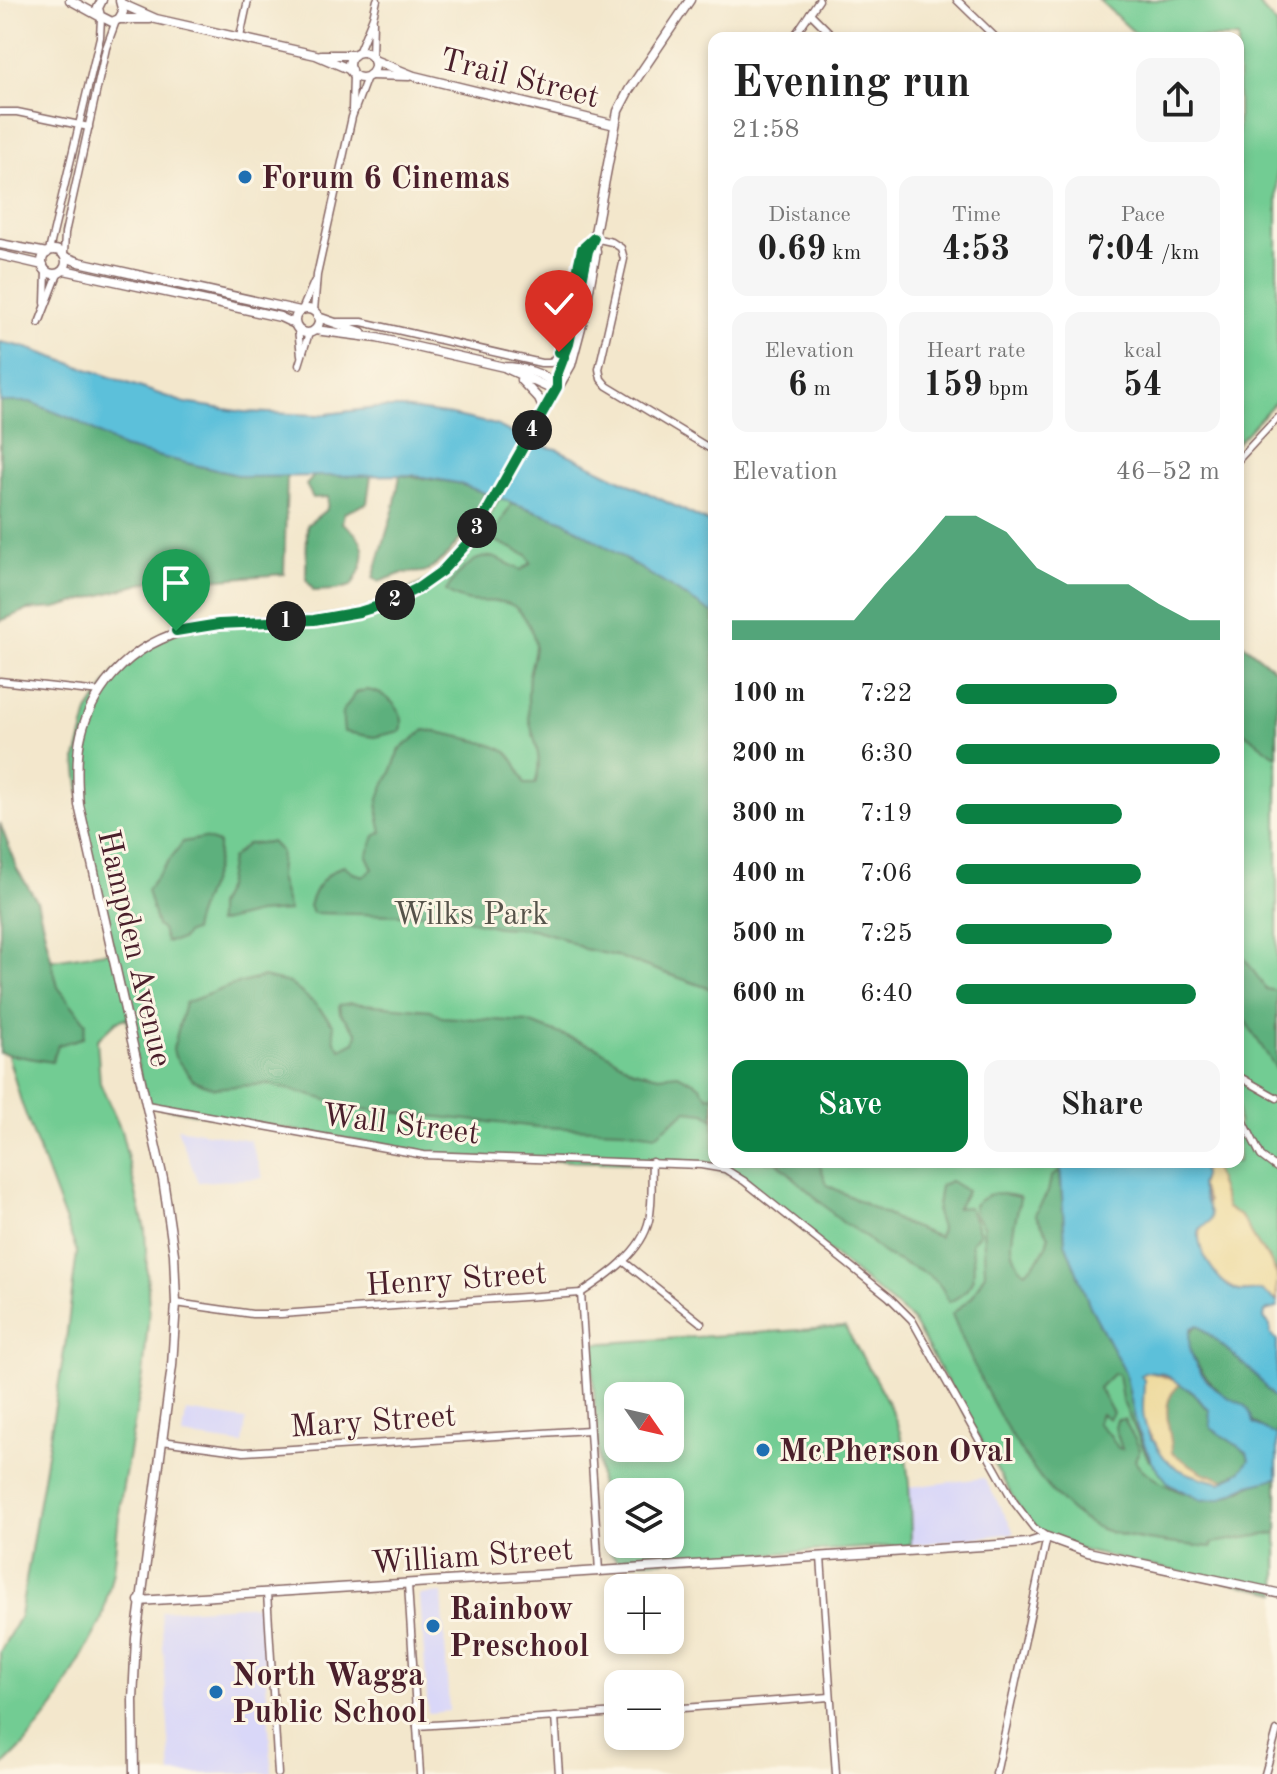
<!DOCTYPE html>
<meta charset="utf-8">
<style>
body{margin:0;font-family:"Old Standard TT",serif;background:#f6f6f6;color:#222;height:100vh;display:flex;flex-direction:column;font-size:30px;white-space:nowrap}
*{box-sizing:border-box;margin:0}
p{font-size:26px;color:#767676}
.icon{flex:none;width:44px;height:44px;fill:none;stroke:currentColor;stroke-width:2;stroke-linecap:round;stroke-linejoin:round}
.map{position:relative;flex:1;overflow:hidden}
.panel{position:absolute;left:708px;top:32px;width:536px;height:1136px;display:flex;flex-direction:column;background:#fff;border-radius:16px;box-shadow:0 4px 12px #0003}
.panel>*{flex:none}
.needle{width:52px;rotate:124deg}
.buttons{position:absolute;left:604px;top:1382px;display:grid;gap:16px}
.buttons a{display:grid;place-items:center;width:80px;height:80px;border-radius:16px;background:#fff;box-shadow:0 4px 12px #0003;font-size:40px}
.pin{position:absolute;display:grid;place-items:center;width:68px;height:68px;color:#fff;margin:-82px -34px;border-radius:50% 50% 50% 0;rotate:-45deg;box-shadow:0 0 8px #0007}
.pin .icon{rotate:45deg}
.km{position:absolute;width:40px;height:40px;margin:-20px;border-radius:50%;background:#222;color:#fff;font-size:22px;line-height:40px;text-align:center}
.round{display:grid;place-items:center;flex:none;width:84px;height:84px;border-radius:16px;background:#f6f6f6}
.head{display:flex;align-items:center;justify-content:space-between;height:136px;padding:0 24px}
h1{font-size:44px;font-weight:700;line-height:60px}
.metrics{display:grid;grid-template-columns:repeat(3,1fr);gap:12px;height:136px;padding:8px 24px}
.metrics div{display:grid;align-content:center;border-radius:16px;background:#f6f6f6;text-align:center}
.metrics b{font-size:34px;font-weight:700}
.metrics small{font-size:22px;font-weight:400}
.metrics p{font-size:22px}
.chart{height:224px;padding:16px 24px}
.chart p{display:flex;justify-content:space-between}
.chart svg{width:100%;height:144px;margin-top:8px;fill:#0b8043;opacity:.7}
.action{display:flex;gap:16px;margin-top:auto;padding:16px 24px}
.action a{flex:1;height:92px;border-radius:16px;background:#0b8043;color:#fff;font-size:32px;font-weight:700;line-height:92px;text-align:center}
.action a+a{background:#f6f6f6;color:#222}
ul{padding:0 24px;list-style:none;font-size:26px}
li{display:grid;grid-template-columns:128px 96px 1fr;align-items:center;height:60px}
li i{height:20px;border-radius:10px;background:#0b8043}
.map>svg:first-child{display:block}
.built{fill:#d9d7f8}
.green{fill:#72cc93;stroke:#5e765f;stroke-width:2;fill-rule:evenodd}
.forest{fill:#5db07d;stroke:#546854;stroke-width:2}
.sand{fill:#eeda9e;stroke:#9c7c64;stroke-width:2}
.water{fill:#5cc0da;stroke:#537082;stroke-width:2;fill-rule:evenodd}
.lines{fill:none;stroke-linecap:round;stroke-linejoin:round}
.street-casing{stroke:#856563;stroke-width:9}
.secondary-casing{stroke:#856563;stroke-width:11}
.street{stroke:#fff;stroke-width:6}
.secondary{stroke:#fff;stroke-width:8}
.route-casing{stroke:#fff;stroke-width:16}
.route{stroke:#0b8043;stroke-width:10}
.poi-dot{fill:#1f6fb2;stroke:#fcf5e5;stroke-width:3}
.labels{text-anchor:middle;stroke-width:6;stroke-linejoin:round;paint-order:stroke}
.street-label{font-size:32px;fill:#4a1f2b;stroke:#fcf5e5}
.poi-label{font-size:32px;font-weight:bold;fill:#4a1f2b;stroke:#fcf5e5;text-anchor:start}
.park-label{font-size:32px;fill:#56534a;stroke:#fcf5e5}
</style>
<div class="map">
<svg width="1277" height="1774" viewBox="0 0 1277 1774">
<rect width="100%" height="100%" fill="#fcf5e5"/>
<filter id="ink" filterUnits="userSpaceOnUse"><feTurbulence type="fractalNoise" baseFrequency=".0125" numOctaves="2"/><feDisplacementMap in="SourceGraphic" scale="16" xChannelSelector="R" yChannelSelector="G"/><feConvolveMatrix kernelMatrix="1 2 1 2 8 2 1 2 1" color-interpolation-filters="sRGB"/></filter>
<filter id="wash" filterUnits="userSpaceOnUse"><feTurbulence type="fractalNoise" baseFrequency=".006" numOctaves="4" result="noise"/><feDisplacementMap in="SourceGraphic" scale="32" xChannelSelector="R" yChannelSelector="G"/><feGaussianBlur stdDeviation="1.8" result="paint"/><feColorMatrix in="noise" values="0 0 0 0 0 0 0 0 0 0 0 0 0 0 0 0 0 1.4 0 .05"/><feComposite in="paint" operator="in"/></filter>
<g filter="url(#wash)">
<rect width="100%" height="100%" fill="#f3e7cc"/>
<g class="built">
<path d="M 177,1128 L 250,1140 L 263,1178 L 198,1182 Z"/>
<path d="M 186,1411 L 246,1420 L 243,1444 L 183,1436 Z"/>
<path d="M 984,1478 L 1015,1533 L 911,1545 L 909,1487 Z"/>
<path d="M 442,1593 L 449,1711 L 428,1713 L 420,1595 Z"/>
<path d="M 261,1605 L 272,1773 L 171,1774 L 161,1611 Z"/>
</g>
<g class="green">
<path d="M 1099,0 L 1254,0 L 1277,25 L 1277,400 L 1238,442 L 1238,38 L 1140,38 Z"/>
<path d="M 499,498 L 564,521 L 714,614 L 714,1162 L 1060,1162 L 1065,1242 L 1125,1372 L 1152,1462 L 1170,1485 L 1277,1478 L 1277,1593 L 1088,1552 L 1047,1537 L 1023,1515 L 912,1320 L 744,1181 L 713,1166 L 448,1157 L 147,1105 L 127,1018 L 117,1021 L 97,1040 L 100,1083 L 121,1130 L 145,1230 L 149,1311 L 143,1375 L 121,1497 L 113,1571 L 101,1622 L 56,1704 L 25,1744 L 0,1769 L 0,1652 L 20,1616 L 66,1340 L 77,1252 L 21,1102 L 0,1027 L 0,899 L 41,954 L 53,960 L 112,951 L 83,824 L 76,759 L 88,712 L 115,671 L 176,631 L 359,612 L 431,579 L 479,525 L 485,525 Z"/>
<path d="M 1238,640 L 1277,671 L 1277,1275 L 1269,1258 L 1260,1248 L 1241,1217 L 1227,1208 L 1212,1162 L 1238,1162 Z"/>
<path d="M 845,1327 C 861,1357 883,1388 896,1421 C 911,1460 910,1503 911,1545 L 621,1563 L 604,1547 L 591,1344 ZM 670,1396 L 670,1448 L 618,1448 L 618,1396 ZM 618,1492 L 670,1492 L 670,1544 L 618,1544 Z"/>
</g>
<g class="forest">
<path d="M 0,402 L 30,402 L 77,421 L 123,448 L 246,477 L 287,476 L 284,574 L 207,580 L 169,576 L 56,608 L 27,610 L 0,621 Z"/>
<path d="M 371,475 L 367,503 L 344,513 L 342,523 C 370,540 368,561 351,586 L 336,590 L 314,591 L 306,579 L 307,525 L 327,509 L 328,497 L 313,498 L 306,485 L 314,476 Z"/>
<path d="M 400,475 L 457,483 L 485,493 C 476,518 452,557 428,570 C 420,575 411,571 403,573 C 395,576 387,579 379,582 L 373,578 L 394,508 Z"/>
<path d="M 512,503 L 564,521 L 714,614 L 714,990 L 616,956 L 584,949 L 560,937 L 532,929 L 498,927 L 438,913 L 401,915 L 313,913 L 309,906 C 314,887 325,874 344,865 L 353,873 L 364,876 L 373,869 L 367,856 L 375,836 L 382,832 C 369,787 392,786 398,751 L 425,730 C 442,733 491,742 505,751 C 515,758 520,773 525,784 L 535,784 C 544,756 534,743 529,718 C 527,705 528,688 529,675 C 531,665 535,655 535,644 C 534,633 524,613 515,607 C 497,594 473,611 446,591 C 454,578 473,554 491,557 C 501,559 512,566 521,570 L 531,563 L 527,555 L 491,539 Z"/>
<path d="M 1238,640 L 1277,671 L 1277,757 L 1238,728 Z"/>
<path d="M 367,690 C 386,692 407,710 401,731 L 374,737 L 344,732 L 342,712 L 357,692 Z"/>
<path d="M 0,823 L 17,869 L 37,901 L 58,987 L 86,1023 L 83,1038 L 58,1045 L 52,1062 L 0,1053 Z"/>
<path d="M 204,838 L 218,843 C 220,876 198,900 193,931 L 187,933 L 181,940 L 166,942 L 162,930 L 157,926 L 147,890 L 183,842 Z"/>
<path d="M 271,842 L 281,852 L 279,877 L 289,911 L 257,913 L 217,923 L 217,906 L 226,887 L 231,859 L 247,844 Z"/>
<path d="M 1238,949 L 1266,989 L 1277,991 L 1277,1070 L 1238,1010 Z"/>
<path d="M 263,977 L 289,983 L 314,1003 L 333,1024 L 335,1041 L 341,1049 L 355,1042 L 357,1033 L 340,1013 L 339,1005 L 351,1003 L 431,1010 L 442,1017 L 528,1022 L 596,1047 L 633,1070 L 659,1076 L 678,1074 L 699,1085 L 708,1097 L 714,1095 L 714,1119 L 705,1113 L 686,1111 L 656,1135 L 622,1130 L 538,1127 L 361,1109 L 268,1084 L 213,1088 L 193,1080 L 175,1057 L 173,1049 L 185,1003 L 230,986 Z"/>
<path d="M 777,1162 L 819,1162 L 827,1185 L 905,1224 L 939,1237 L 941,1228 L 936,1213 L 940,1186 L 950,1181 L 967,1191 L 957,1208 L 969,1207 L 980,1233 L 971,1243 C 976,1270 978,1289 949,1302 L 942,1288 L 929,1275 L 885,1255 L 863,1235 L 842,1222 Z"/>
<path d="M 1060,1171 L 1065,1242 L 1090,1306 L 1125,1372 L 1137,1428 L 1152,1462 L 1149,1461 L 1122,1400 L 1118,1374 L 1113,1374 L 1099,1388 L 1113,1413 L 1109,1419 L 1101,1414 L 1097,1423 L 1110,1435 L 1118,1448 L 1122,1449 L 1115,1428 L 1117,1420 L 1124,1419 L 1140,1449 L 1135,1460 C 1146,1481 1201,1505 1224,1497 C 1242,1492 1257,1479 1277,1478 L 1277,1533 L 1212,1543 L 1212,1547 C 1181,1545 1119,1539 1092,1525 C 1031,1492 977,1377 952,1314 L 972,1297 L 985,1273 L 983,1226 L 975,1215 L 974,1205 C 990,1190 1000,1193 1020,1197 C 1017,1223 1001,1251 1025,1272 C 1038,1262 1045,1252 1049,1236 L 1035,1214 L 1048,1192 L 1051,1177 Z"/>
<path d="M 1198,1325 L 1252,1371 L 1277,1402 L 1277,1436 C 1254,1428 1158,1347 1198,1325 Z"/>
<path d="M 1182,1383 L 1209,1410 L 1211,1428 L 1247,1452 L 1249,1460 L 1241,1471 L 1224,1480 L 1201,1472 L 1171,1453 C 1172,1430 1156,1401 1182,1383 Z"/>
</g>
<g class="sand">
<path d="M 1202,1162 L 1212,1162 L 1227,1208 L 1241,1217 L 1260,1248 L 1269,1258 L 1277,1275 L 1277,1302 L 1260,1291 L 1237,1291 L 1220,1280 L 1206,1262 L 1198,1240 L 1208,1201 L 1200,1185 L 1203,1176 Z"/>
<path d="M 1146,1372 C 1163,1374 1167,1379 1182,1383 C 1156,1401 1172,1430 1172,1453 L 1202,1472 L 1224,1480 L 1221,1483 C 1201,1478 1170,1474 1159,1453 C 1153,1443 1161,1450 1154,1441 C 1146,1431 1140,1414 1141,1399 C 1142,1392 1144,1387 1144,1380 L 1141,1375 Z"/>
</g>
<g class="water">
<path d="M 0,342 L 24,347 L 185,403 L 244,412 L 319,415 L 375,408 L 402,408 L 452,415 L 496,425 L 536,445 L 557,449 L 714,525 L 714,614 L 564,521 L 457,483 L 412,475 L 246,477 L 123,448 L 77,421 L 30,402 L 0,402 Z"/>
<path d="M 1060,1162 L 1202,1162 L 1203,1176 L 1200,1185 L 1211,1216 L 1210,1221 L 1200,1228 C 1194,1247 1217,1282 1235,1290 C 1244,1294 1252,1289 1261,1291 C 1266,1292 1273,1299 1277,1302 L 1277,1308 L 1265,1311 L 1264,1318 L 1270,1325 L 1270,1333 L 1277,1341 L 1277,1402 L 1252,1371 L 1198,1325 L 1191,1328 C 1183,1351 1203,1382 1223,1394 C 1238,1405 1248,1399 1253,1423 L 1277,1436 L 1277,1478 L 1246,1486 L 1221,1499 L 1201,1500 L 1170,1485 L 1152,1462 L 1137,1428 L 1125,1372 L 1090,1306 L 1065,1242 ZM 1146,1372 L 1164,1374 L 1191,1391 L 1209,1410 L 1211,1428 L 1247,1452 L 1249,1460 L 1241,1471 L 1221,1483 C 1191,1475 1168,1472 1154,1441 L 1151,1440 C 1139,1413 1144,1406 1144,1380 L 1141,1375 Z"/>
</g>
</g>
<g filter="url(#ink)">
<g class="lines">
<g class="street-casing">
<g id="street">
<path d="M 957,0 L 996,38"/>
<path d="M 810,13 L 835,38"/>
<path d="M 240,37 L 248,0"/>
<path d="M 793,38 L 819,0"/>
<path d="M 358,53 L 373,17 L 377,0"/>
<path d="M 372,56 L 373,21"/>
<path d="M 352,110 L 353,74"/>
<path d="M 0,112 L 17,112 L 89,127"/>
<path d="M 49,251 L 100,37 L 101,18"/>
<path d="M 64,254 L 65,233 L 106,48 L 116,21"/>
<path d="M 45,303 L 46,271"/>
<path d="M 302,310 L 314,282"/>
<path d="M 314,311 L 317,275 L 352,117 L 367,77"/>
<path d="M 338,322 L 362,322 L 541,363 L 551,363 L 559,352 L 582,249 L 594,238 L 612,242 L 621,248 L 624,259 L 599,369 L 601,379 L 607,386 L 714,451"/>
<path d="M 39,323 L 58,274"/>
<path d="M 298,330 L 301,355"/>
<path d="M 299,365 L 309,333"/>
<path d="M 1238,460 L 1277,418"/>
<path d="M 0,681 L 100,692"/>
<path d="M 1238,1076 L 1277,1098"/>
<path d="M 147,1105 L 424,1155 L 701,1165 L 725,1169 L 744,1181 L 889,1297 L 912,1320 L 1014,1502 L 1034,1528 L 1047,1537 L 996,1774"/>
<path d="M 1238,1110 L 1261,1156 L 1277,1168"/>
<path d="M 623,1261 L 701,1323"/>
<path d="M 581,1293 L 599,1571"/>
<path d="M 176,1303 L 252,1314 L 281,1314 L 581,1293 C 607,1276 642,1252 649,1220 C 653,1202 651,1181 652,1162"/>
<path d="M 162,1441 L 244,1452 L 589,1430"/>
<path d="M 821,1557 L 836,1774"/>
<path d="M 408,1584 L 420,1774"/>
<path d="M 267,1593 L 278,1774"/>
<path d="M 670,1709 L 830,1697"/>
<path d="M 555,1717 L 559,1774"/>
<path d="M 417,1726 L 618,1713"/>
<path d="M 1265,1774 L 1277,1731"/>
</g>
</g>
<g class="secondary-casing">
<g id="secondary">
<path d="M 70,0 L 99,16"/>
<path d="M 102,0 L 98,8 L 100,16 L 112,22 L 119,19 L 123,12 L 120,1"/>
<path d="M 122,4 L 156,19 L 316,55 L 351,70"/>
<path d="M 119,19 L 150,19"/>
<circle cx="362" cy="65" r="13"/>
<path d="M 321,55 L 354,55"/>
<path d="M 374,60 L 414,76 L 615,125"/>
<path d="M 370,75 L 409,76"/>
<path d="M 0,244 L 47,253"/>
<circle cx="54" cy="262" r="12"/>
<path d="M 0,255 L 43,265"/>
<path d="M 65,257 L 79,262 L 300,311"/>
<path d="M 64,270 L 280,317 L 295,324"/>
<circle cx="307" cy="321" r="12"/>
<path d="M 318,317 L 361,332"/>
<path d="M 315,330 L 377,338 L 504,367 C 521,367 545,373 556,386"/>
<path d="M 506,368 L 547,387 L 557,387"/>
<path d="M 521,380 L 539,399 L 544,410"/>
<path d="M 557,386 L 557,375 L 569,344 L 588,251 L 594,238 L 618,111 L 629,90 L 690,0"/>
<path d="M 139,1601 L 998,1545 L 1028,1543 L 1047,1537 L 1088,1552 L 1277,1593"/>
<path d="M 134,1774 L 133,1700 L 136,1638 L 172,1366 L 176,1303 L 174,1254 L 163,1179 L 79,805 C 75,758 76,723 106,683 C 175,594 281,637 374,608 C 414,596 446,571 472,538 L 571,365 L 584,316 L 596,252 L 594,238"/>
</g>
</g>
<use href="#street" class="street"/>
<use href="#secondary" class="secondary"/>
</g>
</g>
<g class="lines" filter="url(#ink)">
<g class="route-casing">
<path id="route" d="M 176,631 L 219,624 L 314,620 L 359,612 L 388,603 L 418,588 L 442,571 L 472,538 L 557,387 L 557,375 L 569,344 L 588,251 L 594,238 L 582,249 L 559,352"/>
</g>
<use href="#route" class="route"/>
</g>
<g class="poi-dot">
<circle cx="245" cy="177" r="8"/>
<circle cx="763" cy="1450" r="8"/>
<circle cx="433" cy="1626" r="8"/>
<circle cx="216" cy="1692" r="8"/>
</g>
<g class="labels">
<g class="street-label">
<text transform="translate(520 77) rotate(14)" y="11">Trail Street</text>
<text transform="translate(136 948) rotate(77)" y="11">Hampden Avenue</text>
<text transform="translate(401 1123) rotate(7)" y="11">Wall Street</text>
<text transform="translate(456 1278) rotate(-4)" y="11">Henry Street</text>
<text transform="translate(373 1420) rotate(-4)" y="11">Mary Street</text>
<text transform="translate(472 1555) rotate(-4)" y="11">William Street</text>
</g>
<g class="poi-label">
<text x="261" y="188">Forum 6 Cinemas</text>
<text x="779" y="1461">McPherson Oval</text>
<text x="449" y="1619">Rainbow<tspan x="449" dy="37">Preschool</tspan></text>
<text x="232" y="1685">North Wagga<tspan x="232" dy="37">Public School</tspan></text>
</g>
<g class="park-label">
<text x="471" y="924">Wilks Park</text>
</g>
</g>
</svg>
<div class="buttons">
<a><svg class="needle" viewBox="-14 -14 28 28"><path d="M0-13l5 13h-10z" fill="#e53935"/><path d="M0 13l5-13h-10z" fill="#767676"/></svg></a>
<a><svg class="icon" aria-label="layers" viewBox="0 0 24 24"><path d="M12 4l9 5-9 5-9-5zM3 14l9 5 9-5"/></svg></a>
<a>+</a>
<a>−</a>
</div>
<div class="pin" style="left:176px;top:631px;background:#1e9e55"><svg class="icon" aria-label="arrive" viewBox="0 0 24 24"><path d="M6 21V4h12l-3 4 3 4H6"/></svg></div>
<div class="pin" style="left:559px;top:352px;background:#d93025"><svg class="icon" aria-label="check" viewBox="0 0 24 24"><path d="M5 12l5 5 9-10"/></svg></div>
<b class="km" style="left:286px;top:621px">1</b>
<b class="km" style="left:395px;top:600px">2</b>
<b class="km" style="left:477px;top:528px">3</b>
<b class="km" style="left:532px;top:430px">4</b>
<section class="panel">
<div class="head"><div><h1>Evening run</h1><p>21:58</p></div><a class="round"><svg class="icon" aria-label="share" viewBox="0 0 24 24"><path d="M12 15V3M7 8l5-5 5 5M5 13v7h14v-7"/></svg></a></div>
<div class="metrics">
<div><p>Distance</p><b>0.69<small> km</small></b></div>
<div><p>Time</p><b>4:53</b></div>
<div><p>Pace</p><b>7:04<small> /km</small></b></div>
</div>
<div class="metrics">
<div><p>Elevation</p><b>6<small> m</small></b></div>
<div><p>Heart rate</p><b>159<small> bpm</small></b></div>
<div><p>kcal</p><b>54</b></div>
</div>
<div class="chart"><p><span>Elevation</span>46–52 m</p>
<svg viewBox="0 0 160 44" preserveAspectRatio="none"><path d="M0 44V38L10 38L20 38L30 38L40 38L50 27L60 17L70 6L80 6L90 11L100 22L110 27L120 27L130 27L140 33L150 38L160 38V44z"/></svg>
</div>
<ul>
<li><b>100 m</b>7:22<i style="width:61%"></i></li>
<li><b>200 m</b>6:30<i style="width:100%"></i></li>
<li><b>300 m</b>7:19<i style="width:63%"></i></li>
<li><b>400 m</b>7:06<i style="width:70%"></i></li>
<li><b>500 m</b>7:25<i style="width:59%"></i></li>
<li><b>600 m</b>6:40<i style="width:91%"></i></li>
</ul>
<div class="action"><a>Save</a><a>Share</a></div>
</section>
</div>
